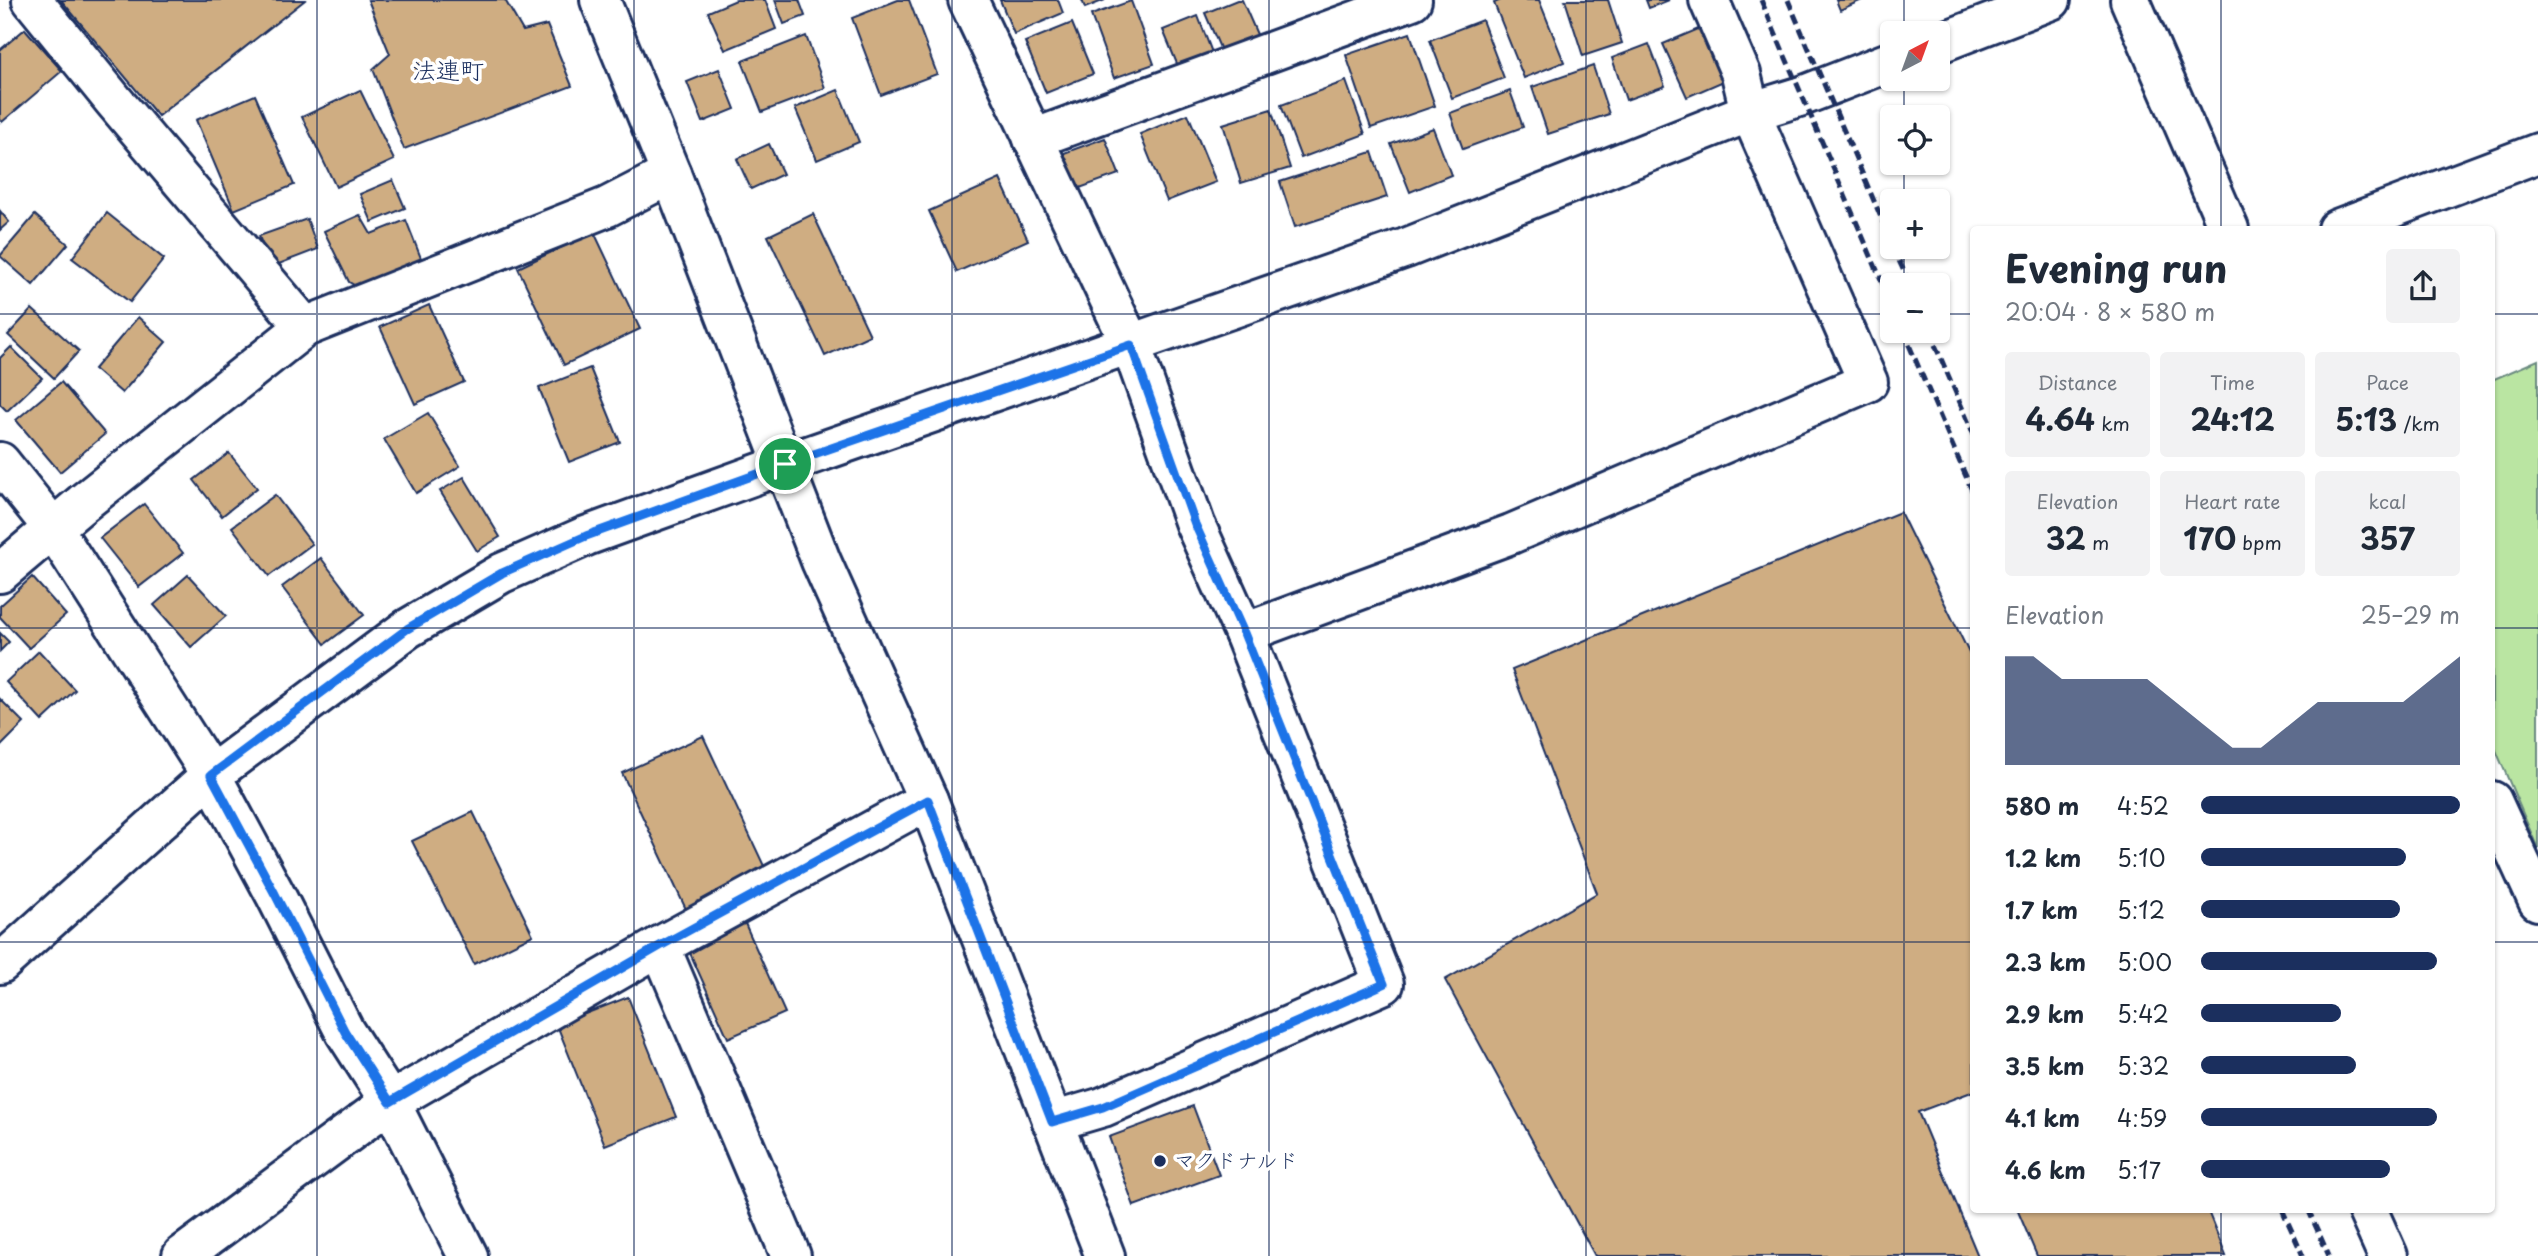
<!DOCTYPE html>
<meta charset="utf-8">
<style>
body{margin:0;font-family:"Playpen Sans","Klee One",sans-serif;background:#f2f2f3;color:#1f2937;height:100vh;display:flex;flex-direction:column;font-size:26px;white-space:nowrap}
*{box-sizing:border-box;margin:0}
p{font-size:23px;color:#747a83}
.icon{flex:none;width:38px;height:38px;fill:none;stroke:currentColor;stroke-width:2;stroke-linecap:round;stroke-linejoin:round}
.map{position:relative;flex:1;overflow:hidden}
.sheet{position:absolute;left:1970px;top:226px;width:525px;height:987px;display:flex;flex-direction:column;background:#fff;border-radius:7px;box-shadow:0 2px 5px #0004}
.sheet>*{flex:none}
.needle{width:46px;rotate:41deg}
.tools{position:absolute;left:1880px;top:21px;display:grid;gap:14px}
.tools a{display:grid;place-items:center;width:70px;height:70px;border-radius:7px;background:#fff;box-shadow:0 2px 5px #0004;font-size:35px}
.pin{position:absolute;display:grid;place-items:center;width:60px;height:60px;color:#fff;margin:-30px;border:4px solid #fff;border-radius:50%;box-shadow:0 2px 7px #0007}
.round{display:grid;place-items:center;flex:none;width:74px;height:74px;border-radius:7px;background:#f2f2f3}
.headline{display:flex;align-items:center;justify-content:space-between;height:119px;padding:0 35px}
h1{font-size:38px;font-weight:700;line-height:52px}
.stats{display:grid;grid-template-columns:repeat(3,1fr);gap:10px;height:119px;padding:7px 35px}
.stats div{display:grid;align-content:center;border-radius:7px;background:#f2f2f3;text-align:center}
.stats b{font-size:30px;font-weight:700}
.stats small{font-size:19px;font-weight:400}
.stats p{font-size:19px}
.chart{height:196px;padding:14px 35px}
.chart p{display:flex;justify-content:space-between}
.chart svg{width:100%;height:126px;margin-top:7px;fill:#1b2f5e;opacity:.7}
ul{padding:0 35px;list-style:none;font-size:23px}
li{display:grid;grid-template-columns:112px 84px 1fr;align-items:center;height:52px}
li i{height:18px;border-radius:9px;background:#1b2f5e}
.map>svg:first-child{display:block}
.green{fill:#bae5a2;stroke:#6a8a80;stroke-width:2}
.building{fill:#cfad82;stroke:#1b2f5e;stroke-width:2}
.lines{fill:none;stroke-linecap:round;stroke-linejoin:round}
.street-casing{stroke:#1b2f5e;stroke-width:44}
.secondary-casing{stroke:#1b2f5e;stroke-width:44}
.street{stroke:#fff;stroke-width:38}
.secondary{stroke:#fff;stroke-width:38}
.rail{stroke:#1b2f5e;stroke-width:5;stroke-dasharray:10 5;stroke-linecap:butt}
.route-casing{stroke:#fff;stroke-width:14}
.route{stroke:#1a73e8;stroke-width:9}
.grid{fill:none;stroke:#1b2f5e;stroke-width:2;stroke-opacity:0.55}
.poi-dot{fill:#1b2f5e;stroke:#fff;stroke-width:2.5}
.labels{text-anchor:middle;stroke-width:7;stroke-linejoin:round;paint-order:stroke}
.poi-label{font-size:21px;fill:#1b2f5e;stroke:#fff;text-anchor:start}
.quarter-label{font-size:24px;fill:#1b2f5e;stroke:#fff}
</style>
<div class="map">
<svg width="2538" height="1256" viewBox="0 0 2538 1256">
<rect width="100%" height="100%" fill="#fff"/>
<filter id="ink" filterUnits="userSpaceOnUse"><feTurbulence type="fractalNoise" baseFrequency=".0143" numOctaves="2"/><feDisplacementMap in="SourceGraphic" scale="14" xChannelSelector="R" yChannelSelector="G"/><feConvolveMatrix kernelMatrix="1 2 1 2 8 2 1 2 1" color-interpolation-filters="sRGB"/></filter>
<g filter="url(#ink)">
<path class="green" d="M 2538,360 L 2538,849 L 2492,741 L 2492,380 Z"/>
<g class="building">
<path d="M 61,0 L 305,0 L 158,116 Z"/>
<path d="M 368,0 L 505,0 L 523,31 L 547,25 L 572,86 L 404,149 L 373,69 L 390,54 Z"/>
<path d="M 736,0 L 765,0 L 776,29 L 725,50 L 708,12 Z"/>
<path d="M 775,0 L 799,0 L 805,16 L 784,24 Z"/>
<path d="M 898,0 L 909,0 L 937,74 L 881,95 L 852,18 Z"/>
<path d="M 1000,0 L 1058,0 L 1063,13 L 1014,34 Z"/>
<path d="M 1082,0 L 1105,0 L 1085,8 Z"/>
<path d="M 1237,0 L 1242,0 L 1259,39 L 1223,55 L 1205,13 Z"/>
<path d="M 1501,0 L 1539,0 L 1564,62 L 1524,78 L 1494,3 Z"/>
<path d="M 1565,0 L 1608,0 L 1622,43 L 1583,56 Z"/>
<path d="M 1646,0 L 1669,0 L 1649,8 Z"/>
<path d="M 1836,0 L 1862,0 L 1840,10 Z"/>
<path d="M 1131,1 L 1154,64 L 1114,78 L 1091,15 Z"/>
<path d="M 1198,16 L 1214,58 L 1180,71 L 1163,30 Z"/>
<path d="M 1482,20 L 1504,78 L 1452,98 L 1430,40 Z"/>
<path d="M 1072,23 L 1093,74 L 1046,93 L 1025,42 Z"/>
<path d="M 1703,27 L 1726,80 L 1687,97 L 1663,44 Z"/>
<path d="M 25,29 L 62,71 L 2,122 L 0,119 L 0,50 Z"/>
<path d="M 1410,33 L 1435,106 L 1371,128 L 1346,55 Z"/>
<path d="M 806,36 L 825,88 L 762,112 L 742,61 Z"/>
<path d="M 1649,44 L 1665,86 L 1626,100 L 1612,58 Z"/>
<path d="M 1593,66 L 1609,114 L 1548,134 L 1532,87 Z"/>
<path d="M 719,69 L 735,109 L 703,122 L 687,82 Z"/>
<path d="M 1346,81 L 1365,134 L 1301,158 L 1281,105 Z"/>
<path d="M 360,90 L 394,160 L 336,187 L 302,117 Z"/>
<path d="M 838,90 L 859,142 L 817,160 L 795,108 Z"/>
<path d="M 1510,91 L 1523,127 L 1463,149 L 1450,113 Z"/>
<path d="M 255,95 L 294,185 L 234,210 L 196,120 Z"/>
<path d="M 1271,109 L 1290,168 L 1241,183 L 1223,124 Z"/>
<path d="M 1188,114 L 1216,182 L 1167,201 L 1140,134 Z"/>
<path d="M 1433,128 L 1451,175 L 1410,192 L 1391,144 Z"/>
<path d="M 1105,138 L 1119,174 L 1077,189 L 1064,153 Z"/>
<path d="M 769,144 L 783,174 L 751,189 L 737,159 Z"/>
<path d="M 1372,152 L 1387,197 L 1295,227 L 1280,182 Z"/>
<path d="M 1000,179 L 1028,240 L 957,272 L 929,211 Z"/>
<path d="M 393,180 L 405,208 L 372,222 L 360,194 Z"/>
<path d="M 0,211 L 9,222 L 0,230 Z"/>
<path d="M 107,213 L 164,259 L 130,302 L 72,258 Z"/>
<path d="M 813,214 L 870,335 L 825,356 L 768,236 Z"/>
<path d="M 35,215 L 68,244 L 33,285 L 0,256 Z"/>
<path d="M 360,215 L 371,234 L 406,220 L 426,271 L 373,296 L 349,282 L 324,231 Z"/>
<path d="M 307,219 L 318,249 L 271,267 L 259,236 Z"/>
<path d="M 594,232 L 640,329 L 564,365 L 518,268 Z"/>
<path d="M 429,305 L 464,382 L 415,404 L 380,327 Z"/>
<path d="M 32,309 L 79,351 L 54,378 L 8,335 Z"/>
<path d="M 138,317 L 166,342 L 122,393 L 94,369 Z"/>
<path d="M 11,347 L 42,378 L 7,411 L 0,404 L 0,358 Z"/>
<path d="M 590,368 L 620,442 L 569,462 L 539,388 Z"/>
<path d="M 61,382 L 105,434 L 60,472 L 16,420 Z"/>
<path d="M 428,413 L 460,466 L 416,493 L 384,439 Z"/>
<path d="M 229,453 L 257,488 L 222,516 L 194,480 Z"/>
<path d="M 464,477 L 500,537 L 477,551 L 440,491 Z"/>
<path d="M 275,495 L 312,544 L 269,576 L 232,527 Z"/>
<path d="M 144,504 L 183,553 L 139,587 L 100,538 Z"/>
<path d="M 1900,512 L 1974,663 L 1974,1091 L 1918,1112 L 1978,1256 L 1595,1256 L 1445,980 L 1597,893 L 1512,670 Z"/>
<path d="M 321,558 L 364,615 L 325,644 L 282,587 Z"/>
<path d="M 188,575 L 226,616 L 191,647 L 154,605 Z"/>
<path d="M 32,577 L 66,615 L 29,648 L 0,617 L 0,606 Z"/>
<path d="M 0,633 L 9,642 L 0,651 Z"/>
<path d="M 39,651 L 75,690 L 42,721 L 6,682 Z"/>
<path d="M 0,699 L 24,723 L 0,747 Z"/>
<path d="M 703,736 L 772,883 L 691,920 L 622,773 Z"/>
<path d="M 473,812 L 533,935 L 474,964 L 412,841 Z"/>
<path d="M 743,919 L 785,1013 L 728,1038 L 686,944 Z"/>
<path d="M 628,997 L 676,1117 L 605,1145 L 557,1025 Z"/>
<path d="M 1193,1106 L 1219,1175 L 1134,1206 L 1109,1137 Z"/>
<path d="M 2017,1209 L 2207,1209 L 2226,1256 L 2037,1256 Z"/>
</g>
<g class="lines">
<g class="street-casing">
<g id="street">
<path d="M 32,0 L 114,101 L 305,327"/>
<path d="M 968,0 L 1131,345 L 1195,524 L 1244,633 L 1384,984 L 1103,1107 L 1052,1122"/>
<path d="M 2130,0 L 2229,229"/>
<path d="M 1033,139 L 1412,0"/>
<path d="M 2337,229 L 2538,153"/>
<path d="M 0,462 L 53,528 L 211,775 L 275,894 L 345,1032 L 390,1102 L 468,1256"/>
<path d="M 0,573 L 83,503 L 305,327 L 607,207 L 671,174"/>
<path d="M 1244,633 L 1511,534 L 1868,382 L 1750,112 L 1741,74 L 1709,0"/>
<path d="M 2492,801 L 2538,901"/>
<path d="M 660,946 L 791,1256"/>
<path d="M 2367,1209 L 2388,1256"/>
<path d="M 182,1256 L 390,1102 L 660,946 L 928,800"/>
</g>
</g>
<g class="secondary-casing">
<g id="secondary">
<path d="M 600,0 L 671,174 L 821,561 L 928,800 L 1105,1256"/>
<path d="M 1937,44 L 2051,0"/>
<path d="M 0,964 L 211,775 L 407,629 L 502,573 L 586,536 L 785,464 L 1406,248 L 1750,112 L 1802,96 L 1892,61"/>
</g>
</g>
<use href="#street" class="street"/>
<use href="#secondary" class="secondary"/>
<g class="rail">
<path d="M 1761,0 L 1892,305"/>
<path d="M 1788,0 L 1892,243"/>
<path d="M 1893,247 L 1910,285"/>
<path d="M 1903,331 L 1974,495"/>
<path d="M 1929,331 L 1974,435"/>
<path d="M 2282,1209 L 2303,1256"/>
<path d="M 2308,1209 L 2329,1256"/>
</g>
</g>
</g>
<g class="lines" filter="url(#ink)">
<g class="route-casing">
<path id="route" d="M 1131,345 L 1195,524 L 1244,633 L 1384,984 L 1103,1107 L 1052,1122 L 928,800 L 660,946 L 390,1102 L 345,1032 L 275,894 L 211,775 L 407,629 L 502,573 L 586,536 L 785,464 Z"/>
</g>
<use href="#route" class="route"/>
</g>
<path class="grid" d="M 317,0 L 317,1256M 634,0 L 634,1256M 952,0 L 952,1256M 1269,0 L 1269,1256M 1586,0 L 1586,1256M 1904,0 L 1904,33M 2221,0 L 2221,229M 1904,79 L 1904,117M 1904,163 L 1904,201M 1904,247 L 1904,285M 0,314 L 1892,314M 1937,314 L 1974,314M 2492,314 L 2538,314M 1904,331 L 1904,1256M 0,628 L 1974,628M 2492,628 L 2538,628M 0,942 L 1974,942M 2492,942 L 2538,942M 2221,1209 L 2221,1256"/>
<circle class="poi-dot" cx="1160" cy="1161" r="7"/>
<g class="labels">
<g class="poi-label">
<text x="1174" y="1168">マクドナルド</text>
</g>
<g class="quarter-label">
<text x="448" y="79">法連町</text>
</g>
</g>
</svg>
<div class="tools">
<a><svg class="needle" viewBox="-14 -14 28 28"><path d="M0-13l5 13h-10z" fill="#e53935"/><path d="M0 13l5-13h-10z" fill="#747a83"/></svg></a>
<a><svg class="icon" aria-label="locate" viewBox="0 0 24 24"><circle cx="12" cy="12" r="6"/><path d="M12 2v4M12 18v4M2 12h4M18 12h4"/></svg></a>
<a>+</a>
<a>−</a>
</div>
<div class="pin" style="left:785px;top:464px;background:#1e9e55"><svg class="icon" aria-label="arrive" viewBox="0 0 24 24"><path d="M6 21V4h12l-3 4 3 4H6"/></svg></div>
<section class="sheet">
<div class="headline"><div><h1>Evening run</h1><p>20:04 · 8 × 580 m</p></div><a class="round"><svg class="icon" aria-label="share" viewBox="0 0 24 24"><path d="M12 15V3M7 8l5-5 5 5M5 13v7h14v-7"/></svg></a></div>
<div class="stats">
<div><p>Distance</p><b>4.64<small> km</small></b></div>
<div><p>Time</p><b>24:12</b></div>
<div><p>Pace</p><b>5:13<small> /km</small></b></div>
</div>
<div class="stats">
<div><p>Elevation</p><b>32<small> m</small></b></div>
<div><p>Heart rate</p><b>170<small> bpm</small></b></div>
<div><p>kcal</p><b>357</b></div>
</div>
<div class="chart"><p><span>Elevation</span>25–29 m</p>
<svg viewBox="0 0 160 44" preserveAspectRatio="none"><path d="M0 44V6L10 6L20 14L30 14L40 14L50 14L60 22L70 30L80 38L90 38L100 30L110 22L120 22L130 22L140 22L150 14L160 6V44z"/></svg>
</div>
<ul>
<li><b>580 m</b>4:52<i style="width:100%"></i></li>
<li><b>1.2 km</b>5:10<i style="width:79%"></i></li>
<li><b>1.7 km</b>5:12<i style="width:77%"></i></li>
<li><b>2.3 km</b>5:00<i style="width:91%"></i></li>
<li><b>2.9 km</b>5:42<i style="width:54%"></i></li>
<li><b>3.5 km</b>5:32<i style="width:60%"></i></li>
<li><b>4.1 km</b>4:59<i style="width:91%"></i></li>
<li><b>4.6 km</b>5:17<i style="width:73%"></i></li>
</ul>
</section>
</div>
